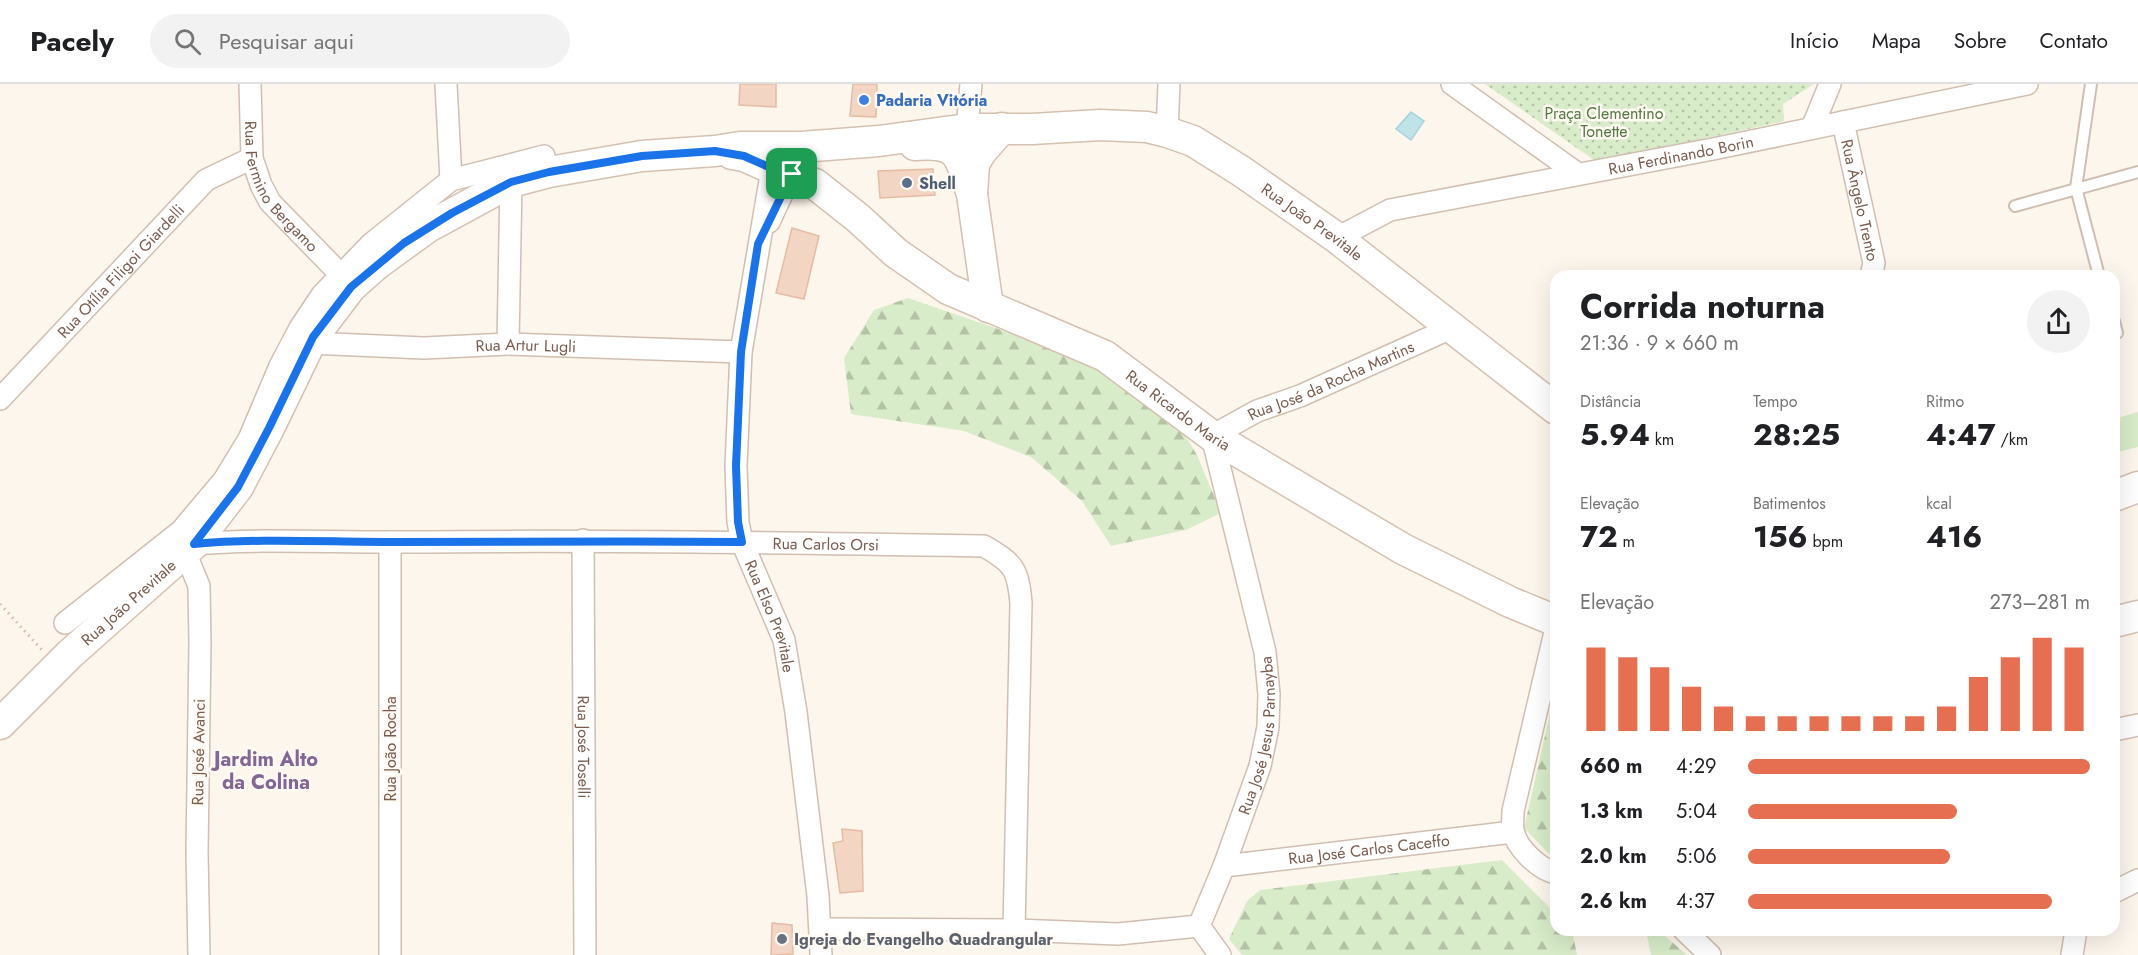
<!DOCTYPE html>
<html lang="pt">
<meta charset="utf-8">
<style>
body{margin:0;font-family:Jost,sans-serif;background:#f2f2f2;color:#202124;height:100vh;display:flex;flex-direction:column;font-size:22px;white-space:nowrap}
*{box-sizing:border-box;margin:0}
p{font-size:20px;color:#757577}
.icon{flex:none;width:33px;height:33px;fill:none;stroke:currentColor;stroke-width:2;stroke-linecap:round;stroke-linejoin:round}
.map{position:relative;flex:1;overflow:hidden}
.sheet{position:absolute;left:1550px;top:186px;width:570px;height:666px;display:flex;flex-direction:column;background:#fff;border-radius:18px;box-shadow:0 6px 24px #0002}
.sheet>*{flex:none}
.pin{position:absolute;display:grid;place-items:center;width:51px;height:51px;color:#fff;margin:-26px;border-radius:12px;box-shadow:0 3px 9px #0006}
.round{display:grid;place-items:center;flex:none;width:63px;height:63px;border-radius:32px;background:#f2f2f2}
.head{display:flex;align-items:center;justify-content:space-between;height:102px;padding:0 30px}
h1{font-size:33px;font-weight:700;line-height:45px}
.metrics{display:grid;grid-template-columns:repeat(3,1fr);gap:9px;height:102px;padding:6px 30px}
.metrics div{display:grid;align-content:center}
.metrics b{font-size:30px;font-weight:700}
.metrics small{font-size:16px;font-weight:400}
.metrics p{font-size:16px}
.chart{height:168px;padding:12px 30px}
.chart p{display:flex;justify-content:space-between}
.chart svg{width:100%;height:108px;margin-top:6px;stroke:#e76f51;stroke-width:6}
ul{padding:0 30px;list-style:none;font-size:20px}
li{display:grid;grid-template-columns:96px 72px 1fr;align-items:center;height:45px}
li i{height:15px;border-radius:8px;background:#e76f51}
header{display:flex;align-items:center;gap:36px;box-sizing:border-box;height:84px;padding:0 30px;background:#fff;border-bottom:2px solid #e0e0e0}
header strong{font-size:28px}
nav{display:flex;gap:33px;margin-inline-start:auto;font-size:21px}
.search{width:420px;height:54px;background:#f2f2f2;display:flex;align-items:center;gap:15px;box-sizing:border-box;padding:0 21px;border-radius:33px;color:#757577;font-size:22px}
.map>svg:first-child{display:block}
.green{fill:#d8ecc9}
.forest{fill:url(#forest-firs)}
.park{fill:url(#park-dots)}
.water{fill:#bfe3e8;stroke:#a5d3da;stroke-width:1.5}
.building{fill:#f3d5c3;stroke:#e6bba3;stroke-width:1.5}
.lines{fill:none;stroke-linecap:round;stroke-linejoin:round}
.service-casing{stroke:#d1beb0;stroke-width:14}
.minor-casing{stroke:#d1beb0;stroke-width:24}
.secondary-casing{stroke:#d6c0b0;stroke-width:33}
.path{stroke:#d9b8a5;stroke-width:3;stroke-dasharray:1.5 4.5;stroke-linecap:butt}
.service{stroke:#fff;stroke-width:10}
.minor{stroke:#fff;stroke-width:21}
.secondary{stroke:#fff;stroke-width:30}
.route-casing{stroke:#fff;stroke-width:12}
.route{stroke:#1a73e8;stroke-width:8}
.shop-dot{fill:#3f7fe0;stroke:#fffaf3;stroke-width:2}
.service-dot{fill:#5c6f8a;stroke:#fffaf3;stroke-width:2}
.worship-dot{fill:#6b7280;stroke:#fffaf3;stroke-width:2}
.labels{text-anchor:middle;stroke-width:5;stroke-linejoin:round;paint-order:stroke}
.shop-label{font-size:16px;font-weight:bold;fill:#366cbe;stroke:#fffaf3;text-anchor:start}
.park-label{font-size:16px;fill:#537a41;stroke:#fffaf3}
.street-label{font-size:16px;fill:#7a5c4d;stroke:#fffaf3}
.service-label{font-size:16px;font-weight:bold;fill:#4e5e75;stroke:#fffaf3;text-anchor:start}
.worship-label{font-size:16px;font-weight:bold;fill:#5b616d;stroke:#fffaf3;text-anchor:start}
.quarter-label{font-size:20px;font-weight:bold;fill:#846695;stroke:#fffaf3}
</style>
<header>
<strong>Pacely</strong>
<div class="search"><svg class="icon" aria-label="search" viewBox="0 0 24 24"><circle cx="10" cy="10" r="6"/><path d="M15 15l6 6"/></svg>Pesquisar aqui</div>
<nav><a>Início</a><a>Mapa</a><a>Sobre</a><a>Contato</a></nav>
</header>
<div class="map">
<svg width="2138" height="871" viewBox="0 0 2138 871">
<defs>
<pattern id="forest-firs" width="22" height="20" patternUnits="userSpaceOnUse" patternTransform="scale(1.5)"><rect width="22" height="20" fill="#d8ecc9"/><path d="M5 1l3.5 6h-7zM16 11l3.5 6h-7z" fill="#b4c2a5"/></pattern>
<pattern id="park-dots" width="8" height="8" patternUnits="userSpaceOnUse" patternTransform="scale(1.5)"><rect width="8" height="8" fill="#d8ecc9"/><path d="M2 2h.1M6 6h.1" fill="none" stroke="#b4c2a5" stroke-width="1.8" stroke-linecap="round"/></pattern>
</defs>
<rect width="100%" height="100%" fill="#fdf6ec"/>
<path class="green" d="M 2138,328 L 2138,363 L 2114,369 L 2114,335 Z"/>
<g class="forest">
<path d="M 908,214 L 1051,263 L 1104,289 L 1183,348 L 1197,371 L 1221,429 L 1186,446 L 1111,462 L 1082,417 L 1031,373 L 964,347 L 851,330 L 844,274 L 874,226 Z"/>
<path d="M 1555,608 L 1556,776 L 1555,776 L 1524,744 Z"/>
<path d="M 1502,776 L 1555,829 L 1556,846 L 1572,846 L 1577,871 L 1242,871 L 1229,855 L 1247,817 L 1260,806 Z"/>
<path d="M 1646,846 L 1658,846 L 1687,871 L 1651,871 Z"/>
</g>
<path class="park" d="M 1485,0 L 1814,0 L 1783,20 L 1784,37 L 1597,78 Z"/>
<path class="water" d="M 1411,28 L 1424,37 L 1411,56 L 1396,45 Z"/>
<g class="building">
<path d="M 740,0 L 776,0 L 776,23 L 739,21 Z"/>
<path d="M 853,0 L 877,0 L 876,33 L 850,32 Z"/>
<path d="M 933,85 L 935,111 L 880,114 L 878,87 Z"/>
<path d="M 792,144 L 819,152 L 804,215 L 776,209 Z"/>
<path d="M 842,745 L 862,747 L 863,807 L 840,809 L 833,759 L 843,757 Z"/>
<path d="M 772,839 L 792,841 L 793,870 L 771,871 Z"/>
</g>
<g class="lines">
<g class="service-casing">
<g id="service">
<path d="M 2091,0 L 2076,104 L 2099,192"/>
<path d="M 2015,122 L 2138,88"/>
<path d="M 2114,237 L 2117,249 L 2114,250"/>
</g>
</g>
<g class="minor-casing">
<g id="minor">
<path id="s1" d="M 250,0 L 252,74 L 261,101 L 270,118 L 341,191"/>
<path d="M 446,0 L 451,96"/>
<path d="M 1452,0 L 1578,90"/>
<path id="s2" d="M 1843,38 L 1874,179 L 1871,192"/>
<path d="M 1812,44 L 1830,0"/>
<path d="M 1167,48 L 1169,0"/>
<path d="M 960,56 L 967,45 L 971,0"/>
<path id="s3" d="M 774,73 L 741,268 L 736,382 L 738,438 L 742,458 L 784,556 L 796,628 L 818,812 L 821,871"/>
<path d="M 769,138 L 796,80"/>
<path id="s4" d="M 1337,154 L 1390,126 L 1713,65 L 2027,0"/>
<path id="s5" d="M 310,259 L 424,264 L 508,260 L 741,268"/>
<path d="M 508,260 L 511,98"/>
<path id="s6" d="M 0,315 L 206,96 L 252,74"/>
<path id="s7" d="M 583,456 L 585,871"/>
<path d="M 390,458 L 390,871"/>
<path id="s8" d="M 194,460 C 265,454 336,459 407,458 C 599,456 791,459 984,462 C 1013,479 1018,484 1021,519 L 1014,846"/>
<path d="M 185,468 L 199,502 L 200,559 L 197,768 L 199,871"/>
<path d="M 65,539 L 181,447 L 224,396 L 249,355 L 280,282 L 300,244 L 322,211 L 371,160 L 451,96 L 544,72"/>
<path d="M 1556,544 L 1513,727 C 1513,733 1512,740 1513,746 C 1516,763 1539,786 1556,789"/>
<path d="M 2114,646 L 2138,641"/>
<path id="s9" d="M 1224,782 L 1513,748"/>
<path d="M 2114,808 L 2138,796"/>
<path d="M 820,845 L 1014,846 L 1118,850 L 1199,842"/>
<path d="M 1684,846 L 1710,871"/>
<path id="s10" d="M 1220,871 L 1199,842 L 1224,782 L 1260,682 L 1268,643 L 1269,610 L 1265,568 L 1212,352 L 1257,327 L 1300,312 L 1451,244"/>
<path d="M 2072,871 L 2076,846"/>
</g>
</g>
<g class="secondary-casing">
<g id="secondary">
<path d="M 915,61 C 962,58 959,72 972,110"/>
<path id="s11" d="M 732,70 L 744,72 L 771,84 L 815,100 L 858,134 L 896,169 L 948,205 L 1105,272 L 1212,352 L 1403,465 L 1510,518 L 1556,537"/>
<path d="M 988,223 L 972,110 L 974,80 L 981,68 L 1002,44"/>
<path d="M 2114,412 L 2138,403"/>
<path d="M 2114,538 L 2138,532"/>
<path id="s12" d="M 0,640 L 70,570 L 194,460 L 238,403 L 269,344 L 313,253 L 351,203 L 377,180 L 428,143 L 511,98 L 549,88 L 642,72 L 715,67 L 740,63 L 801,63 L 879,57 L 967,45 L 1032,45 L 1100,41 L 1147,43 L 1167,48 L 1193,57 L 1241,87 L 1337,154 L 1556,325"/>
</g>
</g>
<path class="path" d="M 0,520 L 42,566"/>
<use href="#service" class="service"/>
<use href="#minor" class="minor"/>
<use href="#secondary" class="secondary"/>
</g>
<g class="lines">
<g class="route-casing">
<path id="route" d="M 715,67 L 744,72 L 771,84 L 792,90 L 758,160 L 741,268 L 736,382 L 738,438 L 742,458 C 625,457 508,458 391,458 C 325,458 260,454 194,460 L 238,403 L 269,344 L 313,253 L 351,203 L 404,159 L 452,129 L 511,98 L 549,88 L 642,72 Z"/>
</g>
<use href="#route" class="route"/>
</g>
<circle class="shop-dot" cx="864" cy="16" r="6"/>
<circle class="service-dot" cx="907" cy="99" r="6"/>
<circle class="worship-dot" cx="782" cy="855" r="6"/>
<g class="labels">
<g class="shop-label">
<text x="876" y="22">Padaria Vitória</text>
</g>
<g class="park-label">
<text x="1604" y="35">Praça Clementino<tspan x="1604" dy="18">Tonette</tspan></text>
</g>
<g class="street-label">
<text dy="6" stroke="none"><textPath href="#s4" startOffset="356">Rua Ferdinando Borin</textPath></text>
<text dy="6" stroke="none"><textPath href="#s1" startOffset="112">Rua Fermino Bergamo</textPath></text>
<text dy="6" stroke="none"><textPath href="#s2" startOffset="80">Rua Ângelo Trento</textPath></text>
<text dy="6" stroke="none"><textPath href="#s12" startOffset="1592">Rua João Previtale</textPath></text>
<text dy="6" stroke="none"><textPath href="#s6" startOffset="176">Rua Otília Filigoi Giardelli</textPath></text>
<text dy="6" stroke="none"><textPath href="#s5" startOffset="216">Rua Artur Lugli</textPath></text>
<text dy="6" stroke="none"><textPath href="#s10" startOffset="676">Rua José da Rocha Martins</textPath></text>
<text dy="6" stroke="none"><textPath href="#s11" startOffset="520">Rua Ricardo Maria</textPath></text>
<text dy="6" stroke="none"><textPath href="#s8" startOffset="632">Rua Carlos Orsi</textPath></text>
<text dy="6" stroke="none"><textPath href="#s12" startOffset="177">Rua João Previtale</textPath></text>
<text dy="6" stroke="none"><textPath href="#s3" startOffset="468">Rua Elso Previtale</textPath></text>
<text dy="6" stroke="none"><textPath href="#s10" startOffset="237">Rua José Jesus Parnayba</textPath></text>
<text dy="6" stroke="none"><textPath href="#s7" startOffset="207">Rua José Toselli</textPath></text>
<text transform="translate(390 665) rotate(-90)" y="6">Rua João Rocha</text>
<text transform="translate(198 668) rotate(-89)" y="6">Rua José Avanci</text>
<text dy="6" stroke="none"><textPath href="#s9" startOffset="146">Rua José Carlos Caceffo</textPath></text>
</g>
<g class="service-label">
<text x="919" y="105">Shell</text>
</g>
<g class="worship-label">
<text x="794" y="861">Igreja do Evangelho Quadrangular</text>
</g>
<g class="quarter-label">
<text x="266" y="682">Jardim Alto<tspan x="266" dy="23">da Colina</tspan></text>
</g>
</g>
</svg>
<div class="pin" style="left:792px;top:90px;background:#1e9e55"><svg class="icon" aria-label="arrive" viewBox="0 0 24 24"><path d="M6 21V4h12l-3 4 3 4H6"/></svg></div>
<section class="sheet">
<div class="head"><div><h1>Corrida noturna</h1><p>21:36 · 9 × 660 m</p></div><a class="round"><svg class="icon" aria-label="share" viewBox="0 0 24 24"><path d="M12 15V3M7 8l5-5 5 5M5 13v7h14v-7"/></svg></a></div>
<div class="metrics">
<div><p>Distância</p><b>5.94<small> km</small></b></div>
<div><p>Tempo</p><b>28:25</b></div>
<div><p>Ritmo</p><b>4:47<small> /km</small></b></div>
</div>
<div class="metrics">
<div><p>Elevação</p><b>72<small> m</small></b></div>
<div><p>Batimentos</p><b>156<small> bpm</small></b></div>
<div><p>kcal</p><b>416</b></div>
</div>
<div class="chart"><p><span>Elevação</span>273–281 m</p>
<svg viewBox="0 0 160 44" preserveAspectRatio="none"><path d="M5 44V10M15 44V14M25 44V18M35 44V26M45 44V34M55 44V38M65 44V38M75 44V38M85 44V38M95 44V38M105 44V38M115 44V34M125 44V22M135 44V14M145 44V6M155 44V10"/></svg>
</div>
<ul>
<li><b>660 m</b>4:29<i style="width:100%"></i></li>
<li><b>1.3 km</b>5:04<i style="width:61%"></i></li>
<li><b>2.0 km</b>5:06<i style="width:59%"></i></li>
<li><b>2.6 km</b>4:37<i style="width:89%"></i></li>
</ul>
</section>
</div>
